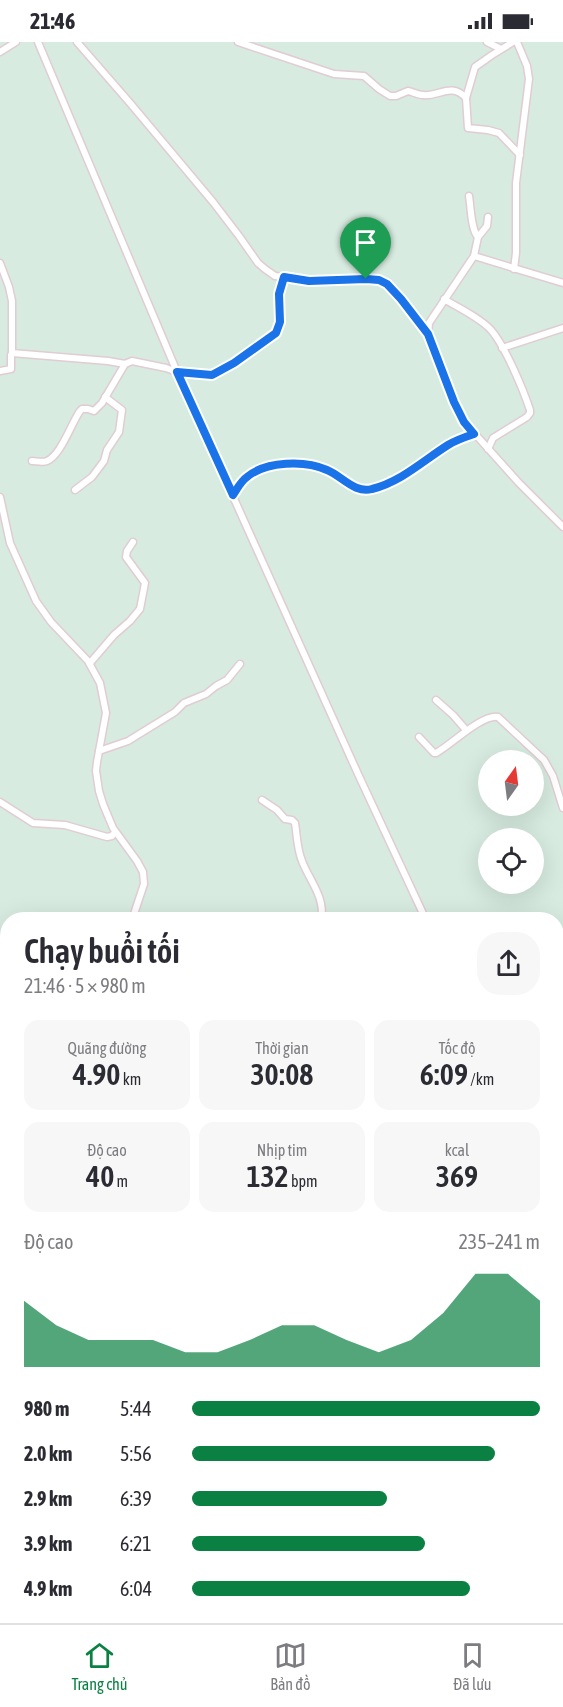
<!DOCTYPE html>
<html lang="vi">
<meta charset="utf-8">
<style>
body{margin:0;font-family:"Asap Condensed",sans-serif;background:#f7f7f7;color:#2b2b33;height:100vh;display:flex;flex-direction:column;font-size:22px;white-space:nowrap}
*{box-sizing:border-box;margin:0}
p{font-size:20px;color:#7c7c81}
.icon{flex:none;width:33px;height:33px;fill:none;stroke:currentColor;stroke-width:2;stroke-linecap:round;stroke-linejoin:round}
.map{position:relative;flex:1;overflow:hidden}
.drawer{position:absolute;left:0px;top:870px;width:564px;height:711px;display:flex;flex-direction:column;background:#fff;border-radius:24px 24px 0 0;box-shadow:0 6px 24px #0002}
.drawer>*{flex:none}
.needle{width:39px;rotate:14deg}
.fabs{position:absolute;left:478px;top:708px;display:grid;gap:12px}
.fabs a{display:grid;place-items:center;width:66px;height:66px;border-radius:50%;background:#fff;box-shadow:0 6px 24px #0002;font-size:30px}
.pin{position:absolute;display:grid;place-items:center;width:51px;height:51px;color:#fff;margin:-62px -26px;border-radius:50% 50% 50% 0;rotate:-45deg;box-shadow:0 0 6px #0007}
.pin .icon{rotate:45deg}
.round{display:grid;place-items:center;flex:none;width:63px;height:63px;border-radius:24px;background:#f7f7f7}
.overview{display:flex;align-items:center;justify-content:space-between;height:102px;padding:0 24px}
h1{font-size:33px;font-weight:600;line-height:45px}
.metrics{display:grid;grid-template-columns:repeat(3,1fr);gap:9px;height:102px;padding:6px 24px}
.metrics div{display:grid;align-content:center;border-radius:15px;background:#f7f7f7;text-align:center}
.metrics b{font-size:30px;font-weight:600}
.metrics small{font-size:16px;font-weight:400}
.metrics p{font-size:16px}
.chart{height:168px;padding:12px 24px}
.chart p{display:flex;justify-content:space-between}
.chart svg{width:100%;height:108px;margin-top:6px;fill:#0b8043;opacity:.7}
ul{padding:0 24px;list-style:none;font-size:20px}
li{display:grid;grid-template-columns:96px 72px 1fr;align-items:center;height:45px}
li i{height:15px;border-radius:8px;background:#0b8043}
.status{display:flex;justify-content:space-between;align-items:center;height:42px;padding:0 30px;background:#fff;direction:ltr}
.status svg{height:16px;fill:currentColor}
.menu{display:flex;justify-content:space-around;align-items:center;height:84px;border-top:2px solid #e1e1e2;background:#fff;font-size:16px;color:#7c7c81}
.menu a{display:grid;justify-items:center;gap:3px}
.menu .on{color:#0b8043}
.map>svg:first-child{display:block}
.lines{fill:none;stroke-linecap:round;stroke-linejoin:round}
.minor-casing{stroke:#e1ccd3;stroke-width:9}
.minor{stroke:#fff;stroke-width:6}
.route-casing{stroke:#fff;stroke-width:12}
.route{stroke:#1a73e8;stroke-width:8}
</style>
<div class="status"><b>21:46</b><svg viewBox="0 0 49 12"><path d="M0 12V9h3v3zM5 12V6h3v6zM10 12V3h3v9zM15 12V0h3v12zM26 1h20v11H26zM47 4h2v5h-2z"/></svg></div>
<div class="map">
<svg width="563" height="1581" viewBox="0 0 563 1581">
<rect width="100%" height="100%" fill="#d7ebe0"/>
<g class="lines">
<g class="minor-casing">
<g id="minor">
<path d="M 38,0 L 177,330 L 358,732 L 426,878"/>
<path d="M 77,0 L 130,61 L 213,160 L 239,194 L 258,221 L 265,227 L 275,234 L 309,239 L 366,237 L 379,238 L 387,242 L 392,246 L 428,292 L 454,360 L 467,383 L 519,441 L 563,485"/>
<path d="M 238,0 L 334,32 L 364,34 L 379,47 L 390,54 L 396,54 L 408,49 C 413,50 418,53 423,53 C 439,55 451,40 466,56 L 468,86 L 488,88 L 499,91 L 520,113"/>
<path d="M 487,0 L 501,7"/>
<path d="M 0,10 L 16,0"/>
<path d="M 466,56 L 475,25 L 492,13 L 513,0"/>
<path d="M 469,154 C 471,166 471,188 478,195"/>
<path d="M 474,214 L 478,195 L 487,184 L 488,175"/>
<path d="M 0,221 L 9,245 L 12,259 L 12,311 L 108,319 L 125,322 L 132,319 L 166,326 L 177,330 L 211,333 L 234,321 L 278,288 L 281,274 L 279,252 L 284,235"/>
<path d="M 514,227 L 516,211 L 516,141 L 529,37 L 527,24 L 517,0"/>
<path d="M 444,257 C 460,267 479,275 491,288 C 505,304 523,347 530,368 L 530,371 L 527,375 L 493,396 L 488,407"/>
<path d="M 428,292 L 429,281 L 474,214 L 563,241"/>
<path d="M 502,306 L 563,286"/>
<path d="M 0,329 L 11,327 L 11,313 L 12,311"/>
<path d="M 32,419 C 36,419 43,421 47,419 C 61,413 71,382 80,369 L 82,367 L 88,367 L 94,369 L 102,361 L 125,322"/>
<path d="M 75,448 L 92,435 L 104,419 L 107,408 L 119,390 L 122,368 L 105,355"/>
<path d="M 233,453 C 238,445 243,437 251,432 C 270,419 311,418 331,430 C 344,437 356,451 372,447 C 401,440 424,418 448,403 C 456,398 465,395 474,392"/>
<path d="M 0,455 L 10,501 L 36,559 L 51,580 L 88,619 L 100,641 L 106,671 L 97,720 L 96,729 L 99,749 L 103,762 L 113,786 L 137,819 L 143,830 L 144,842 L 132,878"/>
<path d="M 90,621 L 114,593 L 130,579 L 140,567 L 145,541 L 126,515 L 127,509 L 133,500"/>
<path d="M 436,658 L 453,673 L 466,688"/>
<path d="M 419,695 L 434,711 L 436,711 C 451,703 482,672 498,675 L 544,718 L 553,734 L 563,766"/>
<path d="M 99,709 L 128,699 L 175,670 L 184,661 L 206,652 L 216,644 L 227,638 L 240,622"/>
<path d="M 262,758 L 277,768 L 285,777 L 292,778 L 295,781 C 297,794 297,807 302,819 C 309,838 326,856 321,878"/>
<path d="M 0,760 L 33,781 L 65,783 L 107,795 L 112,794 L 115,790"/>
<path d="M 556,1029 L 562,1005 L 563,982"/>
<path d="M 556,1081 L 563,1088"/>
<path d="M 556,1108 L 563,1104"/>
<path d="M 556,1146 L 563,1159"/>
<path d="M 0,1181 L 8,1181"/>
<path d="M 556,1279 L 562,1272"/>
<path d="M 556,1388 L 563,1391"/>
<path d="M 0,1454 L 8,1446"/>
<path d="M 281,1574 L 283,1581"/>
<path d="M 483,1574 L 486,1581"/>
<path d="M 548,1574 L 555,1581"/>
<path d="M 116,1581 L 117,1574"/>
</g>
</g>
<use href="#minor" class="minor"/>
</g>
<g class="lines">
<g class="route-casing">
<path id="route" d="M 284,235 L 309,239 L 366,237 L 379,238 L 387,242 L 401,257 L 428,292 L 454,360 L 464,380 L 474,392 C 465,395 456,398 448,403 C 424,418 401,440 372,447 C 355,452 342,434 327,428 C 305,418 266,419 247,435 C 241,439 237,447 233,453 L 177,330 L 212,333 L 234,321 L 276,291 L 280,280 L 279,252 Z"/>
</g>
<use href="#route" class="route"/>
</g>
</svg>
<div class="fabs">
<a><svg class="needle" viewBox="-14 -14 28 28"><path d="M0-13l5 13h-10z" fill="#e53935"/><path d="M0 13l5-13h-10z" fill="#7c7c81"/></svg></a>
<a><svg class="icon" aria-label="locate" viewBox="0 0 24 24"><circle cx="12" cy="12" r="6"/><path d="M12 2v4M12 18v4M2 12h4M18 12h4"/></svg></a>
</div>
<div class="pin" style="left:366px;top:237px;background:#1e9e55"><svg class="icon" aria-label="arrive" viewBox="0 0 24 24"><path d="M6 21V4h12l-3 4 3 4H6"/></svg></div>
<section class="drawer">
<div class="overview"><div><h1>Chạy buổi tối</h1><p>21:46 · 5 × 980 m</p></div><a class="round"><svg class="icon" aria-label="share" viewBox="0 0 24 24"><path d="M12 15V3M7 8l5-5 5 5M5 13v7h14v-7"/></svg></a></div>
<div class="metrics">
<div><p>Quãng đường</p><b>4.90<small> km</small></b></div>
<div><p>Thời gian</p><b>30:08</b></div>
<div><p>Tốc độ</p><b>6:09<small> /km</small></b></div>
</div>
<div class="metrics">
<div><p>Độ cao</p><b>40<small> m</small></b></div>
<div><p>Nhịp tim</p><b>132<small> bpm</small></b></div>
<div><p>kcal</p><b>369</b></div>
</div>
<div class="chart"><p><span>Độ cao</span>235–241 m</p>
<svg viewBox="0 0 160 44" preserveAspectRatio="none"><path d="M0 44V17L10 27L20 33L30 33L40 33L50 38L60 38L70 33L80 27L90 27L100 33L110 38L120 33L130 22L140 6L150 6L160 17V44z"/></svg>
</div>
<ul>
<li><b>980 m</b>5:44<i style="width:100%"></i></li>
<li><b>2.0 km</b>5:56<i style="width:87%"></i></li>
<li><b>2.9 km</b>6:39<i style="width:56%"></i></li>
<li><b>3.9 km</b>6:21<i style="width:67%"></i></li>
<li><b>4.9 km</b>6:04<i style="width:80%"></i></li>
</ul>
</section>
</div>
<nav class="menu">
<a class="on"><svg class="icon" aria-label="home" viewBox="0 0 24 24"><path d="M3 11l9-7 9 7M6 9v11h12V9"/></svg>Trang chủ</a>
<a><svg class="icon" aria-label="map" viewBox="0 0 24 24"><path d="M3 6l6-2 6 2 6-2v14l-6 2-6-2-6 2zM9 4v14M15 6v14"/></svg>Bản đồ</a>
<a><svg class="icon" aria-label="saved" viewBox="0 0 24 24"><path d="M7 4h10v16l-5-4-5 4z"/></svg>Đã lưu</a>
</nav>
